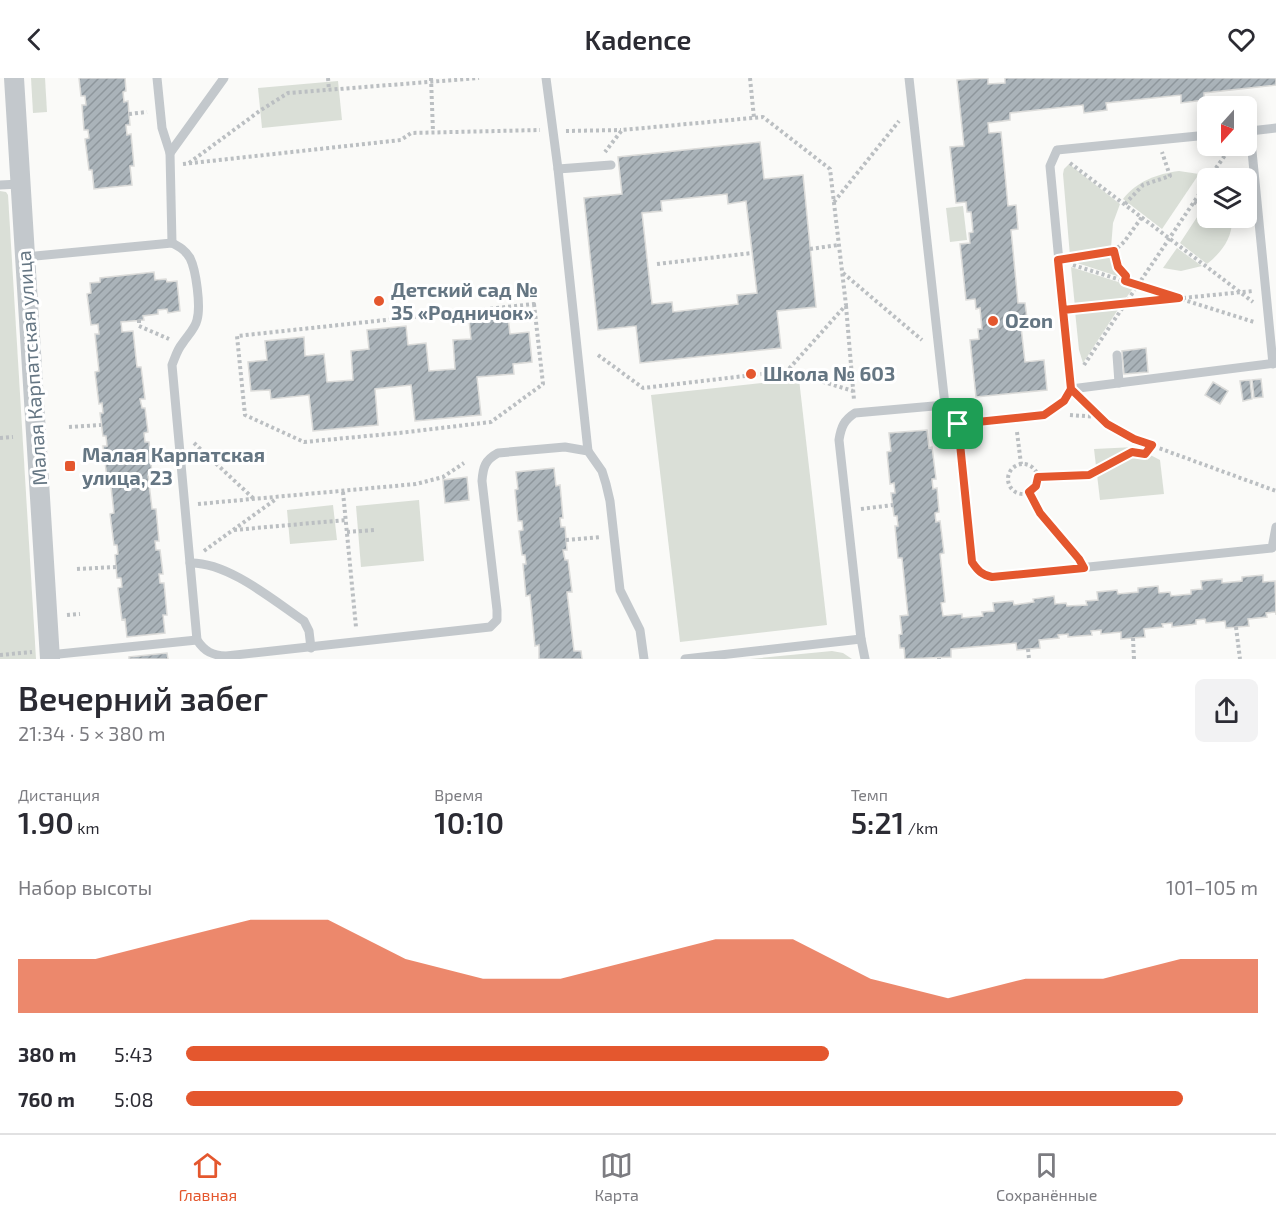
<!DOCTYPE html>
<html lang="ru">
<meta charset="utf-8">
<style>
body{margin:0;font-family:"Exo 2",sans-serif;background:#f2f2f3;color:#2b2b33;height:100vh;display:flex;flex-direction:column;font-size:22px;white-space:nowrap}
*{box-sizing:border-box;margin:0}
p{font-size:20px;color:#7c7c81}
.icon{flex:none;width:33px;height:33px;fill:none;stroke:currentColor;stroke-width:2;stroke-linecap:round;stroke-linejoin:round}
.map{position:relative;height:581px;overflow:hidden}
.details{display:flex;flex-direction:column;background:#fff;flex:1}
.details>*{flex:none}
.needle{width:39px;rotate:201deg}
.tools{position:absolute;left:1197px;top:18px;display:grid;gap:12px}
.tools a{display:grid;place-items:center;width:60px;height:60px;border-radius:9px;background:#fff;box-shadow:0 3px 15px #0003;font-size:30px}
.pin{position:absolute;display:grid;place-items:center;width:51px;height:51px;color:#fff;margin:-26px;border-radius:12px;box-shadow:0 3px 9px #0006}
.round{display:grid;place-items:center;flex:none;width:63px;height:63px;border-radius:9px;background:#f2f2f3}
.overview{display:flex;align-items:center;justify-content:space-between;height:102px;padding:0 18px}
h1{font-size:33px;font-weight:600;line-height:45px}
.stats{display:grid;grid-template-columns:repeat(3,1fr);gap:9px;height:102px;padding:6px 18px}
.stats div{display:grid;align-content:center}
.stats b{font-size:30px;font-weight:600}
.stats small{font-size:16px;font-weight:400}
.stats p{font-size:16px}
.chart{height:168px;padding:12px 18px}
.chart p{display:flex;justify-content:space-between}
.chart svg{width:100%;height:108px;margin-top:6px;fill:#e4572e;opacity:.7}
ul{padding:0 18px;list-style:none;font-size:20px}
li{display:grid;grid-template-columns:96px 72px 1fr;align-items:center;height:45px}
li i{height:15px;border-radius:8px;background:#e4572e}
header{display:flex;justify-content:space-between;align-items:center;height:78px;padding:0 18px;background:#fff;font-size:27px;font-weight:600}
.tab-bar{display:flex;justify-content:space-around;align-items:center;height:84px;border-top:2px solid #e1e1e2;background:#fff;font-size:16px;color:#7c7c81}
.tab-bar a{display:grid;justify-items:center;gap:3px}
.tab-bar .selected{color:#e4572e}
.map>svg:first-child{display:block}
.green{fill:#dadfd7}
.building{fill:url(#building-hatch);stroke:#dcdcda;stroke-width:1.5;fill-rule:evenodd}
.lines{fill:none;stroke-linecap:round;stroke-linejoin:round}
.path{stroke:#bbbfc2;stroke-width:4;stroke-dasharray:3 3;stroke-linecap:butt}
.service{stroke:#c3c8cc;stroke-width:9}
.minor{stroke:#c3c8cc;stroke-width:20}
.route-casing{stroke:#fff;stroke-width:12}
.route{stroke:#e4572e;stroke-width:8}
.poi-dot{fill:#e4572e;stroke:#fff;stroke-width:2}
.labels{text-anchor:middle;stroke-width:6;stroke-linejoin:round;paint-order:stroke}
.poi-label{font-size:20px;font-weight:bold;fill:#657683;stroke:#fff;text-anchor:start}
.street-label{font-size:20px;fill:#657683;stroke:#fff}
</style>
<header><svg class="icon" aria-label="back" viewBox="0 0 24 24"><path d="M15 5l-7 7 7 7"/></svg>Kadence<svg class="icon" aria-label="heart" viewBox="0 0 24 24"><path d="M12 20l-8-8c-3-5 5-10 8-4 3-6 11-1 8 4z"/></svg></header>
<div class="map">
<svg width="1276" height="581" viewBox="0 0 1276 581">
<defs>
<pattern id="building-hatch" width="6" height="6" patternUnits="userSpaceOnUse" patternTransform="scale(1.5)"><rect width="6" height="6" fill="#aab3b9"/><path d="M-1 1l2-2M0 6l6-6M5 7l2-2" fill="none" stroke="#8e969c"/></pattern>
</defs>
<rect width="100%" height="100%" fill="#fafaf8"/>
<g class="green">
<path d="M 31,0 L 45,0 L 47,34 L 33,35 Z"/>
<path d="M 338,3 L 342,42 L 262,50 L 258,10 Z"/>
<path d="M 1069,86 L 1120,126 L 1113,145 L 1111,170 L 1070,178 L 1063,96 L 1064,91 Z"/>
<path d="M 1179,93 L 1199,96 L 1162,151 L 1123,121 C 1137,103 1157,96 1179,93 Z"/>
<path d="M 0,113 L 6,114 L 8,117 L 36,581 L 0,581 Z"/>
<path d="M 1207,124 L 1208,140 L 1232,140 C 1233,159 1222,174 1207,186 L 1180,165 Z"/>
<path d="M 963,128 L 967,162 L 950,164 L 946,130 Z"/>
<path d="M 1177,170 L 1202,188 L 1181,193 L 1163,190 Z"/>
<path d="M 1112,176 L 1123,200 L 1071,183 Z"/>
<path d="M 1071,189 L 1134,209 L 1123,224 L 1075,229 Z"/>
<path d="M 1119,230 L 1083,285 L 1079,272 L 1075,233 Z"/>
<path d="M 799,301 L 827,547 L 680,564 L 651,317 Z"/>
<path d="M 1135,369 L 1160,382 L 1164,416 L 1100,422 L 1094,371 Z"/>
<path d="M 419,422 L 424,483 L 361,489 L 356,428 Z"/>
<path d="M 333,427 L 337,462 L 290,466 L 287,432 Z"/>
<path d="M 832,573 L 843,575 L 852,581 L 750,581 Z"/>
</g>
<g class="building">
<path d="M 79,0 L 125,0 L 126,13 L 123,14 L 124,24 L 128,23 L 129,36 L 130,47 L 126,47 L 127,57 L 131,56 L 134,88 L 130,88 L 132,107 L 94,111 L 92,92 L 89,92 L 85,61 L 89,60 L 88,52 L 84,52 L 82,27 L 86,27 L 85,18 L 81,18 Z"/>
<path d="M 988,0 L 988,6 L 1005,5 L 1005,0 L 1276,0 L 1276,7 L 1204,15 L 1204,22 L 1181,25 L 1181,17 L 1106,25 L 1107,32 L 1084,35 L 1083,27 L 1010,35 L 1010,42 L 988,45 L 989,55 L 1001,54 L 1008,128 L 1016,127 L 1018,151 L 1011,152 L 1018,225 L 1025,225 L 1028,248 L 1021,249 L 1025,284 L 1044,282 L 1047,312 L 976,319 L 970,262 L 979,261 L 978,251 L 982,251 L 980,230 L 976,231 L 975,221 L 966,222 L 960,166 L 970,165 L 969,155 L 973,154 L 971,134 L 967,134 L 966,124 L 956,125 L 950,69 L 964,68 L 957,2 Z"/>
<path d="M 760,64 L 764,101 L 803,97 L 816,229 L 777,233 L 781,270 L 640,285 L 636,248 L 598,252 L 584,120 L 622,116 L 618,79 ZM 727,116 L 728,126 L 746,123 L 757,215 L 737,217 L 738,226 L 673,234 L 672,224 L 652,226 L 642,135 L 662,133 L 661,123 Z"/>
<path d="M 154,194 L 155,202 L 166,201 L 167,204 L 177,203 L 180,233 L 168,235 L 167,231 L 158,232 L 158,236 L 143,238 L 144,242 L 121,244 L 122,254 L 133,253 L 137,289 L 141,289 L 145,321 L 140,321 L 142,330 L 145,330 L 148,354 L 144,355 L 145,364 L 149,364 L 152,396 L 148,397 L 152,431 L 156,431 L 159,463 L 155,463 L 156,472 L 160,472 L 163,496 L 159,496 L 160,505 L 164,505 L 167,537 L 163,537 L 165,555 L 127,559 L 125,541 L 122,542 L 118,510 L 122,509 L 121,500 L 117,500 L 115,477 L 118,476 L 117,467 L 114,467 L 110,436 L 114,435 L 110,400 L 107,400 L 103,368 L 107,368 L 106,358 L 103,358 L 100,335 L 103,335 L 102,325 L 99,326 L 95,294 L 99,293 L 95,256 L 99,256 L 98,246 L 91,247 L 87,216 L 91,215 L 90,205 L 100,204 L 100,200 Z"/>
<path d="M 508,239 L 510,256 L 529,254 L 532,284 L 513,286 L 514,296 L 477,299 L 481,337 L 415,343 L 411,307 L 375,311 L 378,347 L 313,353 L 309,317 L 271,321 L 270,312 L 251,313 L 248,284 L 267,282 L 265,263 L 304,259 L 305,278 L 324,276 L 327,304 L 353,302 L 351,273 L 369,271 L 367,252 L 406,248 L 408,267 L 426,265 L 429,293 L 455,291 L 453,262 L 471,261 L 469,242 Z"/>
<path d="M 1146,270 L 1148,294 L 1124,296 L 1122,273 Z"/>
<path d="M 1261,301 L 1263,319 L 1254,320 L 1252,302 Z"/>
<path d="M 1250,302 L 1252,321 L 1243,323 L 1240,303 Z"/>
<path d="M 1213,304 L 1228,313 L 1220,326 L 1205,317 Z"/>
<path d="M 927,352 L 929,370 L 932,369 L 936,401 L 932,401 L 933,411 L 937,410 L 939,434 L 935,435 L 936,444 L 940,443 L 944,475 L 940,476 L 945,524 L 941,525 L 943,538 L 962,536 L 962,540 L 983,538 L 982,534 L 994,533 L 993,525 L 1013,523 L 1014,527 L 1034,524 L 1033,521 L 1054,518 L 1055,526 L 1066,525 L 1067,528 L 1087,527 L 1086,523 L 1098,522 L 1097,514 L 1117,512 L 1118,516 L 1138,514 L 1138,510 L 1158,508 L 1159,515 L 1170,514 L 1171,518 L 1191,516 L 1191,512 L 1202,511 L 1201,503 L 1222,501 L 1222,505 L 1242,503 L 1242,499 L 1263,497 L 1263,504 L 1275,503 L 1276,537 L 1276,534 L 1266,535 L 1267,539 L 1248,541 L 1249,548 L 1226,550 L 1225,543 L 1206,545 L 1205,541 L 1196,542 L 1196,546 L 1172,549 L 1172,545 L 1162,546 L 1163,549 L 1144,551 L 1145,559 L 1121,561 L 1121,554 L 1101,556 L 1101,552 L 1091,553 L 1092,557 L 1068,559 L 1068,556 L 1058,557 L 1059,560 L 1039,562 L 1040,570 L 1017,572 L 1016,565 L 951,571 L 951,579 L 905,581 L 904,570 L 900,570 L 899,557 L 902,556 L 900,538 L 908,537 L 902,480 L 898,480 L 895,448 L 898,448 L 897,438 L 894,438 L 891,415 L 895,415 L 894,405 L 890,406 L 887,374 L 891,373 L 889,355 Z"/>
<path d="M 554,390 L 556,408 L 560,407 L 563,440 L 560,440 L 561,449 L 565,449 L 567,472 L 563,472 L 565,482 L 568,482 L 572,514 L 567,514 L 574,573 L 581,573 L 582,581 L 539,581 L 539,567 L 535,568 L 530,517 L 526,518 L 523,486 L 526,486 L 525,477 L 522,477 L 519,453 L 523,452 L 522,443 L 518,443 L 515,412 L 518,411 L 516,394 Z"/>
<path d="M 467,399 L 469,422 L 445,425 L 443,402 Z"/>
<path d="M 167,575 L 168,581 L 129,581 L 129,579 Z"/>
</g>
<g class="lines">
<g class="path">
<path d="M 328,0 L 329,12"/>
<path d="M 431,0 L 433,54"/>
<path d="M 750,0 L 754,40"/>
<path d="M 129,36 L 147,34"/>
<path d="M 566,53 L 621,52"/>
<path d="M 189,85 L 261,32 L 288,15 L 479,0"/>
<path d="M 1070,85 L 1253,224"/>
<path d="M 183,86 L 401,62 L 411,55 L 540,52"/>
<path d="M 1209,100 L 1228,73 L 1234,68"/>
<path d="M 834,124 L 899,43"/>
<path d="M 1194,124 L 1208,133"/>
<path d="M 1125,126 L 1143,107 L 1170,98 L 1162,74"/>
<path d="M 1218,140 L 1225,144 L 1246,147"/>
<path d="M 810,171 L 838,167"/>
<path d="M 1114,173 L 1118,189 L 1126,198 L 1125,203"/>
<path d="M 1071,180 L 1114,173 L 1124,164 L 1142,139"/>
<path d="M 657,186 L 752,175"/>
<path d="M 1073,187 L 1254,244"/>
<path d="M 843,195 L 922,262"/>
<path d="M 1183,220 L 1253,213"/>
<path d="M 534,226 L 543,306 L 491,344 L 399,355 L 304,364 L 245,337 L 237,258 Z"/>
<path d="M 846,228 L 854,322"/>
<path d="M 1076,231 L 1176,221"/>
<path d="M 139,242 L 139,248 L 169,261"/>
<path d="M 598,277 L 643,310 L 787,293 L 846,227 L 830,91 L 763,39 L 622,52 L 605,74"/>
<path d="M 1084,287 L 1208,103"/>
<path d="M 788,293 L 853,313"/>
<path d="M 1084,324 L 1107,346 L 1134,361 L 1276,413"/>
<path d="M 1070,337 L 1098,339"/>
<path d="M 69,349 L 101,347"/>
<path d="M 1017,354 L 1021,386"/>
<path d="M 0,360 L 13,359"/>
<path d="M 194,365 L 254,421"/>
<circle cx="1023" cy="401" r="15"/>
<path d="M 1038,399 L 1089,397 L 1132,374 L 1145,376 L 1152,367"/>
<path d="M 343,414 L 356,549"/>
<path d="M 1030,415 L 1040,435 L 1075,476"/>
<path d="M 198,426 L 416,406 L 443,399 L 464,385"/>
<path d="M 861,431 L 893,427"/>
<path d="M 234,452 L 346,442"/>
<path d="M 347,454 L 375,452"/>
<path d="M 566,462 L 601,459"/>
<path d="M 204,473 L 276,421"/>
<path d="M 77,491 L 116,489"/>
<path d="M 67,537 L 80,536"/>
<path d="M 1236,549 L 1240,581"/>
<path d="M 1133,560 L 1134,581"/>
<path d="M 1028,571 L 1029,581"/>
<path d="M 0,577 L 32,574"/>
<path d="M 939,580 L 939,581"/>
</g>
<g class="service">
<path d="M 157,0 L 162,50 L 170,75 L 172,165"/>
<path d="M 546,0 L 558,91 L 588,373"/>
<path d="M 909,0 L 945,327 L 958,346 L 972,485 C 978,493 982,497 992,499 L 1272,470 L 1276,449"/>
<path d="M 1247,27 L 1250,53 L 1276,50"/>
<path d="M 1246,53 L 1250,53 L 1273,286"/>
<path d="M 170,75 L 224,0"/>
<path d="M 558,91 L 611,87"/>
<path d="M 0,107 L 20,106"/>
<path d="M 25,179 L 172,165 C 180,169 185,172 190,180 C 196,192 201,228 197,242 C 195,251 187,258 182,266 C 177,272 175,280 172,287 L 197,562 C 205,574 212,577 226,578 L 490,549 L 497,542 L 497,532 L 482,403 C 483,389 485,382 498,375 L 565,369 L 588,373 L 602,393 L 606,406 L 610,423 L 620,512 L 640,552 L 644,581"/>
<path d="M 1117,277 L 1119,305"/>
<path d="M 1071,311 L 1050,88 L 1057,72 L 1208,57"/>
<path d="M 958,346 L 1044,337 L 1064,323 L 1071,311 L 1276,285"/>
<path d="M 190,485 C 228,484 273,522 304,543 L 309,553 L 311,570"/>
<path d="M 861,561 L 839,362 C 841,349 844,342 855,335 L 945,327"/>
<path d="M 49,577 L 197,562"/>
<path d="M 685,581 L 861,561 L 865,581"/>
</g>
<path class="minor" d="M 14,0 L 50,581"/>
</g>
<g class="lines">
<g class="route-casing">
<path id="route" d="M 958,346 L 972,484 C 978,493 982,497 992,499 L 1084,490 L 1079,481 L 1040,435 L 1029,414 L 1036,408 L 1038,399 L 1089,397 L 1132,374 L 1145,376 L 1152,367 L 1134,361 L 1107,346 L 1071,311 L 1063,232 L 1179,220 L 1125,203 L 1126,198 L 1118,189 L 1114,173 L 1058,182 L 1064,242 L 1071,311 L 1064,323 L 1044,337 L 958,346"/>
</g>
<use href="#route" class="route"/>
</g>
<g class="poi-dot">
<circle cx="379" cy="223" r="6"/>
<circle cx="993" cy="243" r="6"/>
<circle cx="751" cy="296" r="6"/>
<rect x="64" y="382" width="12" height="12" rx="3"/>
</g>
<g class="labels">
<g class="poi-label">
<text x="391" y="219">Детский сад №<tspan x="391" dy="23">35 «Родничок»</tspan></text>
<text x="1005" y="250">Ozon</text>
<text x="763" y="303">Школа № 603</text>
<text x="82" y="384">Малая Карпатская<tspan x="82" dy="23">улица, 23</tspan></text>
</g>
<g class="street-label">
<text transform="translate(32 290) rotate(-94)" y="7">Малая Карпатская улица</text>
</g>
</g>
</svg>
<div class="tools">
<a><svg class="needle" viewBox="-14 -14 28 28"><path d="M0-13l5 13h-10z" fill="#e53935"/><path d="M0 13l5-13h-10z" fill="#7c7c81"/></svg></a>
<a><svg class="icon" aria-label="layers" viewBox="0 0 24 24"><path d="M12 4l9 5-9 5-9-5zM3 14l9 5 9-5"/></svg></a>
</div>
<div class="pin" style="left:958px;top:346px;background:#1e9e55"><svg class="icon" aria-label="arrive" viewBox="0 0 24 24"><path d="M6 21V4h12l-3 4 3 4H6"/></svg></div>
</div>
<section class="details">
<div class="overview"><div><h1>Вечерний забег</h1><p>21:34 · 5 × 380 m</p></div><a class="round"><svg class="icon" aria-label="share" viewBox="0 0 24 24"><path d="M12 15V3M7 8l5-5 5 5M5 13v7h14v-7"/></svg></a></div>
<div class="stats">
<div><p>Дистанция</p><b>1.90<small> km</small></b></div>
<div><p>Время</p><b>10:10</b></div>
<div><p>Темп</p><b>5:21<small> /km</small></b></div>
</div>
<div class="chart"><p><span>Набор высоты</span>101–105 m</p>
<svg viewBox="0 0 160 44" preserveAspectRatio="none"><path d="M0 44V22L10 22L20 14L30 6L40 6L50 22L60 30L70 30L80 22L90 14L100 14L110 30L120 38L130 30L140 30L150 22L160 22V44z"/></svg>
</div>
<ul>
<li><b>380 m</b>5:43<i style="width:60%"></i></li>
<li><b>760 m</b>5:08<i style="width:93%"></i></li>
</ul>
</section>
<nav class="tab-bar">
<a class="selected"><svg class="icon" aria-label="home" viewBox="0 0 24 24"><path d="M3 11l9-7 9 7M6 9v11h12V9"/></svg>Главная</a>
<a><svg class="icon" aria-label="map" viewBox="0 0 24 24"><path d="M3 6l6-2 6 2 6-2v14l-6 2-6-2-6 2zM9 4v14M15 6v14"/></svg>Карта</a>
<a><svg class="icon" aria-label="saved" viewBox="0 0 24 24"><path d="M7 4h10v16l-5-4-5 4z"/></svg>Сохранённые</a>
</nav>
